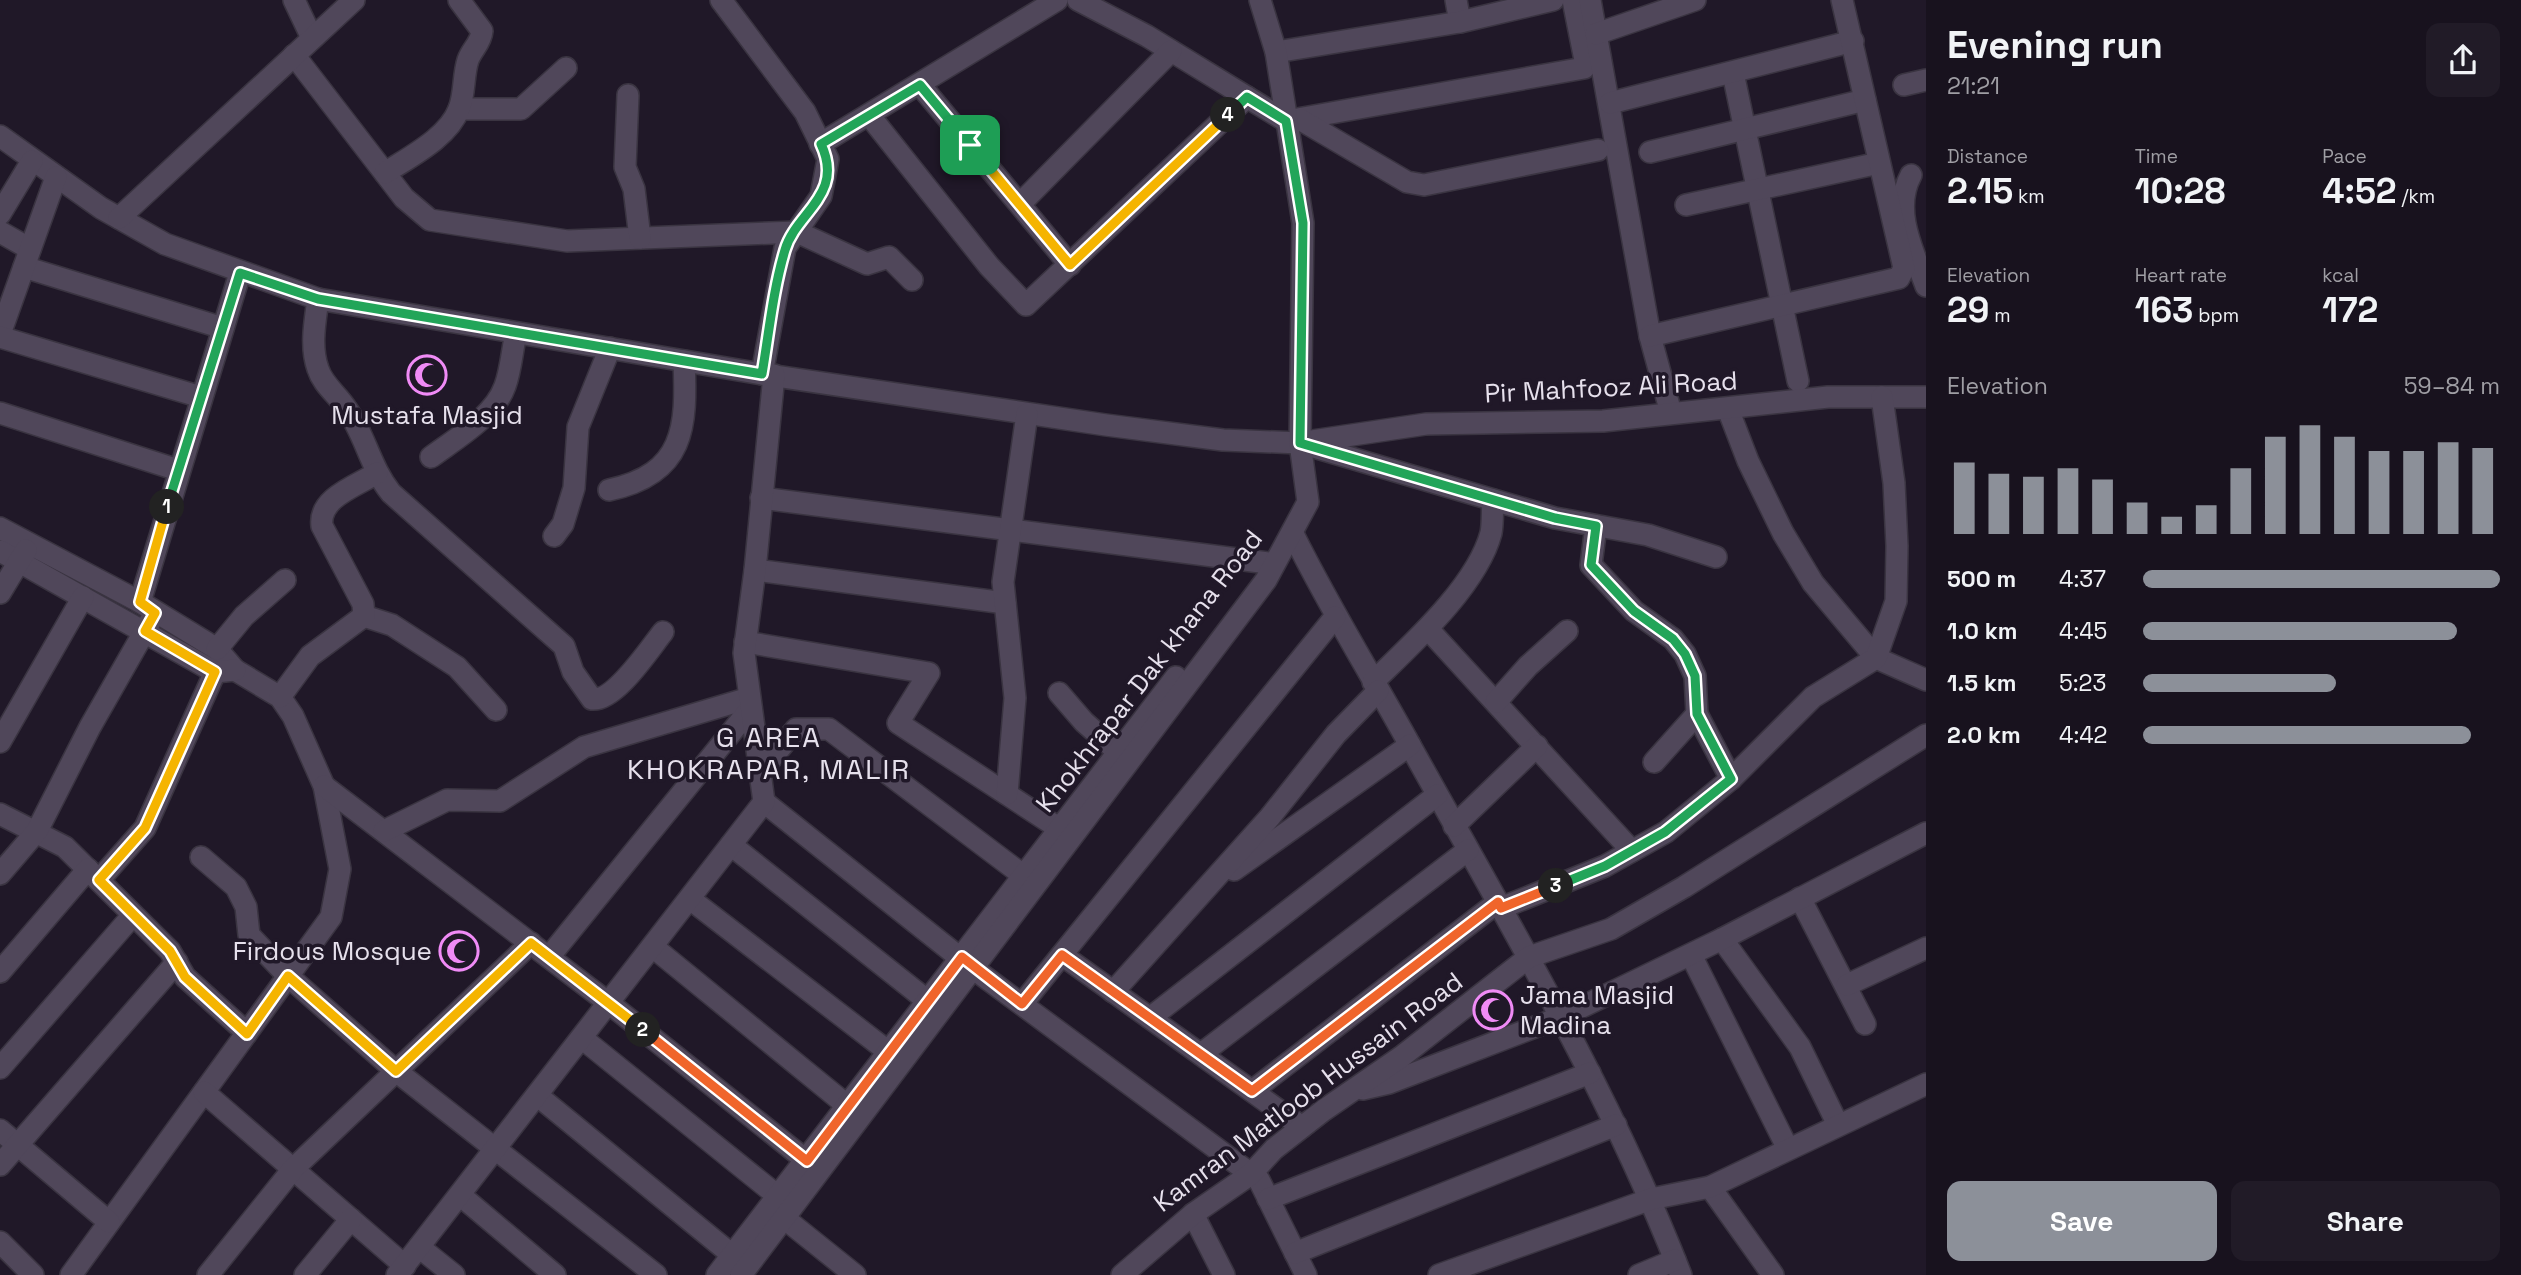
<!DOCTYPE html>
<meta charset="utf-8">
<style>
body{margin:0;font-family:"Space Grotesk",sans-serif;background:#211b27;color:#f1f3f6;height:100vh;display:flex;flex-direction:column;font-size:26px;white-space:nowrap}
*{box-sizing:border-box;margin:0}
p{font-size:23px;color:#9f9ea4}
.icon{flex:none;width:38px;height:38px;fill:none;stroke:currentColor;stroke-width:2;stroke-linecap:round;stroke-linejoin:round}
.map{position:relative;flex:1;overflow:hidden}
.drawer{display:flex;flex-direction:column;background:#18121e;width:595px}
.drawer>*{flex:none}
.pin{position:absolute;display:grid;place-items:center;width:60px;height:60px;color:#fff;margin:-30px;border-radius:14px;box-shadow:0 4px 10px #0006}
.km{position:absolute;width:35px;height:35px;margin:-18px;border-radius:50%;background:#222;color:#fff;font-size:19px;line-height:35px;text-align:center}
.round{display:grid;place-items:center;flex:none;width:74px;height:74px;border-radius:14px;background:#211b27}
.summary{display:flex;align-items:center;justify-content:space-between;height:119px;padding:0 21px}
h1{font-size:38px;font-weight:700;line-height:52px}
.stats{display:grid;grid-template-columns:repeat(3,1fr);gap:10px;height:119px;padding:7px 21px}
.stats div{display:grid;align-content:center}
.stats b{font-size:35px;font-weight:700}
.stats small{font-size:19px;font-weight:400}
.stats p{font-size:19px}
.chart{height:196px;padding:14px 21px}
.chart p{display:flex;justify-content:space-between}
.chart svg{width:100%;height:126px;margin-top:7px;stroke:#8c9099;stroke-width:6}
.action{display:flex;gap:14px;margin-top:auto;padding:14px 21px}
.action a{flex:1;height:80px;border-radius:14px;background:#8c9099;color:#fff;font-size:28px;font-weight:700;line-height:80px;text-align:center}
.action a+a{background:#211b27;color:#f1f3f6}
ul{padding:0 21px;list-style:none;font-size:23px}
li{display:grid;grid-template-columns:112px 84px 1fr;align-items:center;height:52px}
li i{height:18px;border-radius:9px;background:#8c9099}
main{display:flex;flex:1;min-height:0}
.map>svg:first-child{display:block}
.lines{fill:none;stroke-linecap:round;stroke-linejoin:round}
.minor-casing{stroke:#3a3441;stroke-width:24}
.minor{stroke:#50475a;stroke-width:21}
.split-1-casing{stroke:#fff;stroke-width:14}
.split-2-casing{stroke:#fff;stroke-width:14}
.split-3-casing{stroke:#fff;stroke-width:14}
.split-4-casing{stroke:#fff;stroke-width:14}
.split-5-casing{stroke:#fff;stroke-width:14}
.split-1{stroke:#22a559;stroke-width:9}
.split-2{stroke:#f5b400;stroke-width:9}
.split-3{stroke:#f0652b;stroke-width:9}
.split-4{stroke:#22a559;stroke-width:9}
.split-5{stroke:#f5b400;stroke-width:9}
.labels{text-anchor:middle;stroke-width:7;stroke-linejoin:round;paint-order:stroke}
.street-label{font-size:26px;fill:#e6e0ec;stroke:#201828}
.poi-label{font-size:26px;fill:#e6e0ec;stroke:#201828}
.neighbourhood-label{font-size:28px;letter-spacing:2px;fill:#e6e0ec;stroke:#201828}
</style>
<main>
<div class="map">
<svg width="1926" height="1275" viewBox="0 0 1926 1275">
<rect width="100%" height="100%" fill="#201828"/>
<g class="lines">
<g class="minor-casing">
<g id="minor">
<path d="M 294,0 L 312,38"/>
<path d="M 721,0 L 805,112 L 828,159 L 821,196 L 785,248 L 762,374"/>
<path d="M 1078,0 L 1147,36 L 1286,121 L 1584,68 L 1586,65 L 1573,0"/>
<path d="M 1456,0 L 1460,22"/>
<path d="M 1590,0 L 1650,336 L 1671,413"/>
<path d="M 1596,34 L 1695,0"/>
<path d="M 1276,52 L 1460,22 L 1553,0"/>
<path d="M 294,55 L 404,198 L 430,220 L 567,241 L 797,232 L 867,264 L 889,257 L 912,280"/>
<path d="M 1733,73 L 1798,381"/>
<path d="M 920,85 L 1070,265"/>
<path d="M 1904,85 L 1926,80"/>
<path d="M 628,95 L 625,167 L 634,189 L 640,238"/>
<path d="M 1610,103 L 1853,41"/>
<path d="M 459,109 L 521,109 L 566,68"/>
<path d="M 869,115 L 989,266 L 1026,305 L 1247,97"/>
<path d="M 1301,120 L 1407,182 L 1424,185 L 1598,150"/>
<path d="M 0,136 L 101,208 L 165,244 L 318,299 L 762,374 L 1106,425 L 1223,440 L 1300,443 L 1555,518 L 1648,535 L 1716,557"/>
<path d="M 820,144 L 1057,0"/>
<path d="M 1650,152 L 1865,100"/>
<path d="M 385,173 C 409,157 448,138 459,109 C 465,94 463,75 468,60 C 472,49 481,43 482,31 L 459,0"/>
<path d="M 1911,175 C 1892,210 1913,251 1926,286"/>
<path d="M 1020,204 L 1171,51"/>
<path d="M 1686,205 L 1879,163"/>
<path d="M 0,214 L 32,161"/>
<path d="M 119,218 L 354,0"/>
<path d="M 0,232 L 30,249"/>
<path d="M 24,267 L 223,328"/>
<path d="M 318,299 C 315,322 310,346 318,369 C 323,385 337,394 346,408 C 365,434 370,467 391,493 L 564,646 L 573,672 L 592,699 C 615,702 650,648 663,632"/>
<path d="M 0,334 L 56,177"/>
<path d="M 1650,336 L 1899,278 L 1904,268 L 1842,0"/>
<path d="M 0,337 L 201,397"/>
<path d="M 1728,409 L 1748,461 L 1783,533 L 1813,583 L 1876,658 L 1926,680"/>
<path d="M 0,413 L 178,470"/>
<path d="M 1305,442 L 1426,424 L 1603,421 L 1828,397 L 1926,397"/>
<path d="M 431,457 C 455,439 494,417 505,386 C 511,370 512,351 516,333"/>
<path d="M 609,490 C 685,474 687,427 684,361"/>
<path d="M 761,498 L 1268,563"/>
<path d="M 1596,526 L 1591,565 L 1634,611 L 1673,639 L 1685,654 L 1695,676 L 1697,714 L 1731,779"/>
<path d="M 0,528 L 140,602 L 217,649 L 235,670 L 280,697 L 293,716 L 324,786 L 340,869 L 331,917 L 71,1275"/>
<path d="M 1293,534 C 1329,607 1372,676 1411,747 C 1507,920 1609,1090 1681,1275"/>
<path d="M 554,536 L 563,524 L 574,488 L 578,427 L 610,348"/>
<path d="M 0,551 L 215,672 L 235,670"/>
<path d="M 755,570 L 1005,603"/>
<path d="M 0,593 L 26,550"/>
<path d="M 140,602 L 240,273"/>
<path d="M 364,616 L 392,625 L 457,667 L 496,710"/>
<path d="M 1428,629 L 1632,851"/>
<path d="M 745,642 L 929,673 L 898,723 L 1060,829"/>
<path d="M 217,649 L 244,616 L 285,580"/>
<path d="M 1373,682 C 1411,645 1477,586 1491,533 C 1493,523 1492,510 1493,500"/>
<path d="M 1059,693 L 1084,722 L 1118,752"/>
<path d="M 280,697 L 310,656 L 364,616 L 363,604 L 322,526 C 318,498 356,486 377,473"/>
<path d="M 1496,702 L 1528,666 L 1567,631"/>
<path d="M 0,742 L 83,597"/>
<path d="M 1654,762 L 1697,714"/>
<path d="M 760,772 L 796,729 L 829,729 L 1024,876"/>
<path d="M 324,786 L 610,1004 L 807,1161"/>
<path d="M 1007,794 L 1015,698 L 1003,582 L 1027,414"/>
<path d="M 764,802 L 974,969 L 1259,1180 L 1306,1275"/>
<path d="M 0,814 L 65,847 L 170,951 L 185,977 L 247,1033"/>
<path d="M 1454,826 L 1537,746"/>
<path d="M 384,831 L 447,800 L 500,801 L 584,747 L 749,698"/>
<path d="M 731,845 L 929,1002"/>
<path d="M 201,857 L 236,887 L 246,907 L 249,935 L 288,976 L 396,1071 L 656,1275"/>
<path d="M 1234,870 L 1410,745"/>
<path d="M 0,874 L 37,831 L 90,727 L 155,613"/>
<path d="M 99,880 L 145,828 L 215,672"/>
<path d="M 1800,898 L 1865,1024"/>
<path d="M 690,899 L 890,1053"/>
<path d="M 1501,908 L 1605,866 L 1666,832 L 1731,779 L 1813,697 L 1876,658 L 1896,601 L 1897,546 L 1894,483 L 1882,397"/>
<path d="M 1722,939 L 1800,1047 L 1838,1125"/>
<path d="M 653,947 L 849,1107"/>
<path d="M 1062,955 L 1302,1127"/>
<path d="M 1691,955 L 1788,1149"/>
<path d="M 549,957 L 751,708"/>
<path d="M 0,972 L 88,869"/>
<path d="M 1847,985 L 1926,948"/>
<path d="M 1113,992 L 1270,817 L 1336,734 L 1378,691"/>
<path d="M 1022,1004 L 1335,617"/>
<path d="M 1150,1018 L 1437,795"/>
<path d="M 583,1039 L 779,1197"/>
<path d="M 1201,1054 L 1468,850"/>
<path d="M 0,1068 L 133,915"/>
<path d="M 1363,1089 L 1389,1083 L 1561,1017 L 1722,939 L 1926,833"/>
<path d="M 1252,1091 L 1498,902"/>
<path d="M 204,1092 L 405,1266"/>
<path d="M 538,1096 L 742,1263"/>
<path d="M 0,1130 L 109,1222"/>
<path d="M 0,1165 L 177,962"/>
<path d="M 1710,1187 L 1773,1275"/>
<path d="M 460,1195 L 555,1275"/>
<path d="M 1268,1199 L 1590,1073"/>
<path d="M 1193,1214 L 1224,1275"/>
<path d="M 784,1218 L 855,1275"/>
<path d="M 0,1242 L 33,1275"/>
<path d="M 419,1247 L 454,1275"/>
<path d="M 1295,1253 L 1616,1125"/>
<path d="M 208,1275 L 293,1169 L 531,943"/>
<path d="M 305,1275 L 351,1219"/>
<path d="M 397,1275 L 764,802 L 744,653 L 755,570 L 774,375"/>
<path d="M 717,1275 L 1176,677"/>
<path d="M 741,1275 L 1266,580 L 1308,502 L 1300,443 L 1303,223 L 1276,52 L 1260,0"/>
<path d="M 1122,1275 L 1193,1214 L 1251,1174 L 1274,1149 L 1324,1110 L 1401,1057 L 1529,957 L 1611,929 L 1684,887 L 1926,735"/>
<path d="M 1439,1275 L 1651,1199 L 1710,1187 L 1926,1084"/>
<path d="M 1639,1275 L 1675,1260"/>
</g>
</g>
<use href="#minor" class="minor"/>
</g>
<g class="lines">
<g class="split-1-casing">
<path id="split-1" d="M 167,507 L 240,273 L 318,299 L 762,374 C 769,333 773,290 785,250 C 796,212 845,195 821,144 L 920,85 L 970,145"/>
</g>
<g class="split-2-casing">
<path id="split-2" d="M 167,507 L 140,602 L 155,613 L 145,631 L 215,672 L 145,828 L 99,880 L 170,951 L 185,977 L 247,1034 L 288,976 L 396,1071 L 531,943 L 643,1030"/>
</g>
<g class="split-3-casing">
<path id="split-3" d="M 643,1030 L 807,1161 L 962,957 L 1022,1004 L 1062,955 L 1252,1091 L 1498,902 L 1501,908 L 1556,886"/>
</g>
<g class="split-4-casing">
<path id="split-4" d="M 1228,115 L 1247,97 L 1286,121 L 1303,223 L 1300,443 L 1555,518 L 1596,526 L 1591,565 L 1634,611 L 1673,639 L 1685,654 L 1695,676 L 1697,714 L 1731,779 L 1665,832 L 1605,866 L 1556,886"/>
</g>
<g class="split-5-casing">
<path id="split-5" d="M 970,145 L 1070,265 L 1228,115"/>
</g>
<use href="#split-1" class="split-1"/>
<use href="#split-2" class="split-2"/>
<use href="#split-3" class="split-3"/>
<use href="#split-4" class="split-4"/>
<use href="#split-5" class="split-5"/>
</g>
<defs>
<g id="mosque-ring" transform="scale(2.0125)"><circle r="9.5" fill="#201828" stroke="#f08bf6" stroke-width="1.5"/><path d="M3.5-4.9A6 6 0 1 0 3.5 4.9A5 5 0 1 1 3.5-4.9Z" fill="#f08bf6"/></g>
</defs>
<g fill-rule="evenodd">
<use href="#mosque-ring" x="427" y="375"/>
<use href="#mosque-ring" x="459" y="951"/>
<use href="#mosque-ring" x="1493" y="1010"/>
</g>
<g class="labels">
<g class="street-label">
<text transform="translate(1611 387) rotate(-3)" y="9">Pir Mahfooz Ali Road</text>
<text transform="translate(1149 671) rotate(-52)" y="9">Khokhrapar Dak khana Road</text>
<text transform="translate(1308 1092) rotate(-37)" y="9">Kamran Matloob Hussain Road</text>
</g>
<g class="poi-label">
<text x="427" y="424">Mustafa Masjid</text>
<text x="432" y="960" text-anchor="end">Firdous Mosque</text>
<text x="1520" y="1004" text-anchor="start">Jama Masjid<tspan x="1520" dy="30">Madina</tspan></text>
</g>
<g class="neighbourhood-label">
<text x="769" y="747">G AREA<tspan x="769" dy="32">KHOKRAPAR, MALIR</tspan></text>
</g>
</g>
</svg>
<div class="pin" style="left:970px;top:145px;background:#1e9e55"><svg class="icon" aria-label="arrive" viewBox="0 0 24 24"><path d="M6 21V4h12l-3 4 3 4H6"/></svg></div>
<b class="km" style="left:167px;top:507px">1</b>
<b class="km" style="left:643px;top:1030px">2</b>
<b class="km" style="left:1556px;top:886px">3</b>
<b class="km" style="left:1228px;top:115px">4</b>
</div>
<section class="drawer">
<div class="summary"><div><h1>Evening run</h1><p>21:21</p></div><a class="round"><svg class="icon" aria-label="share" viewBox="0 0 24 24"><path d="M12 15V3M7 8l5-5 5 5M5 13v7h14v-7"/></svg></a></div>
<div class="stats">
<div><p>Distance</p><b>2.15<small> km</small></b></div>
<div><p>Time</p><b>10:28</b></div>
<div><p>Pace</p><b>4:52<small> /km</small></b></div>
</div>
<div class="stats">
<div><p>Elevation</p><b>29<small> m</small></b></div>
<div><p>Heart rate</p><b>163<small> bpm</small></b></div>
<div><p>kcal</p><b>172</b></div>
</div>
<div class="chart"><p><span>Elevation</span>59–84 m</p>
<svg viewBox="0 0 160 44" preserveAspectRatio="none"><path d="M5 44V19M15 44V23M25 44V24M35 44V21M45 44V25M55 44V33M65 44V38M75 44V34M85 44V21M95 44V10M105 44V6M115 44V10M125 44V15M135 44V15M145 44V12M155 44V14"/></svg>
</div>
<ul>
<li><b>500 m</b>4:37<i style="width:100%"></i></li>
<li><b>1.0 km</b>4:45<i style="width:88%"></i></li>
<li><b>1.5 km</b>5:23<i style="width:54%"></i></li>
<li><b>2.0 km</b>4:42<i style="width:92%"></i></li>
</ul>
<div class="action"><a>Save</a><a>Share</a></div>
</section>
</main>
